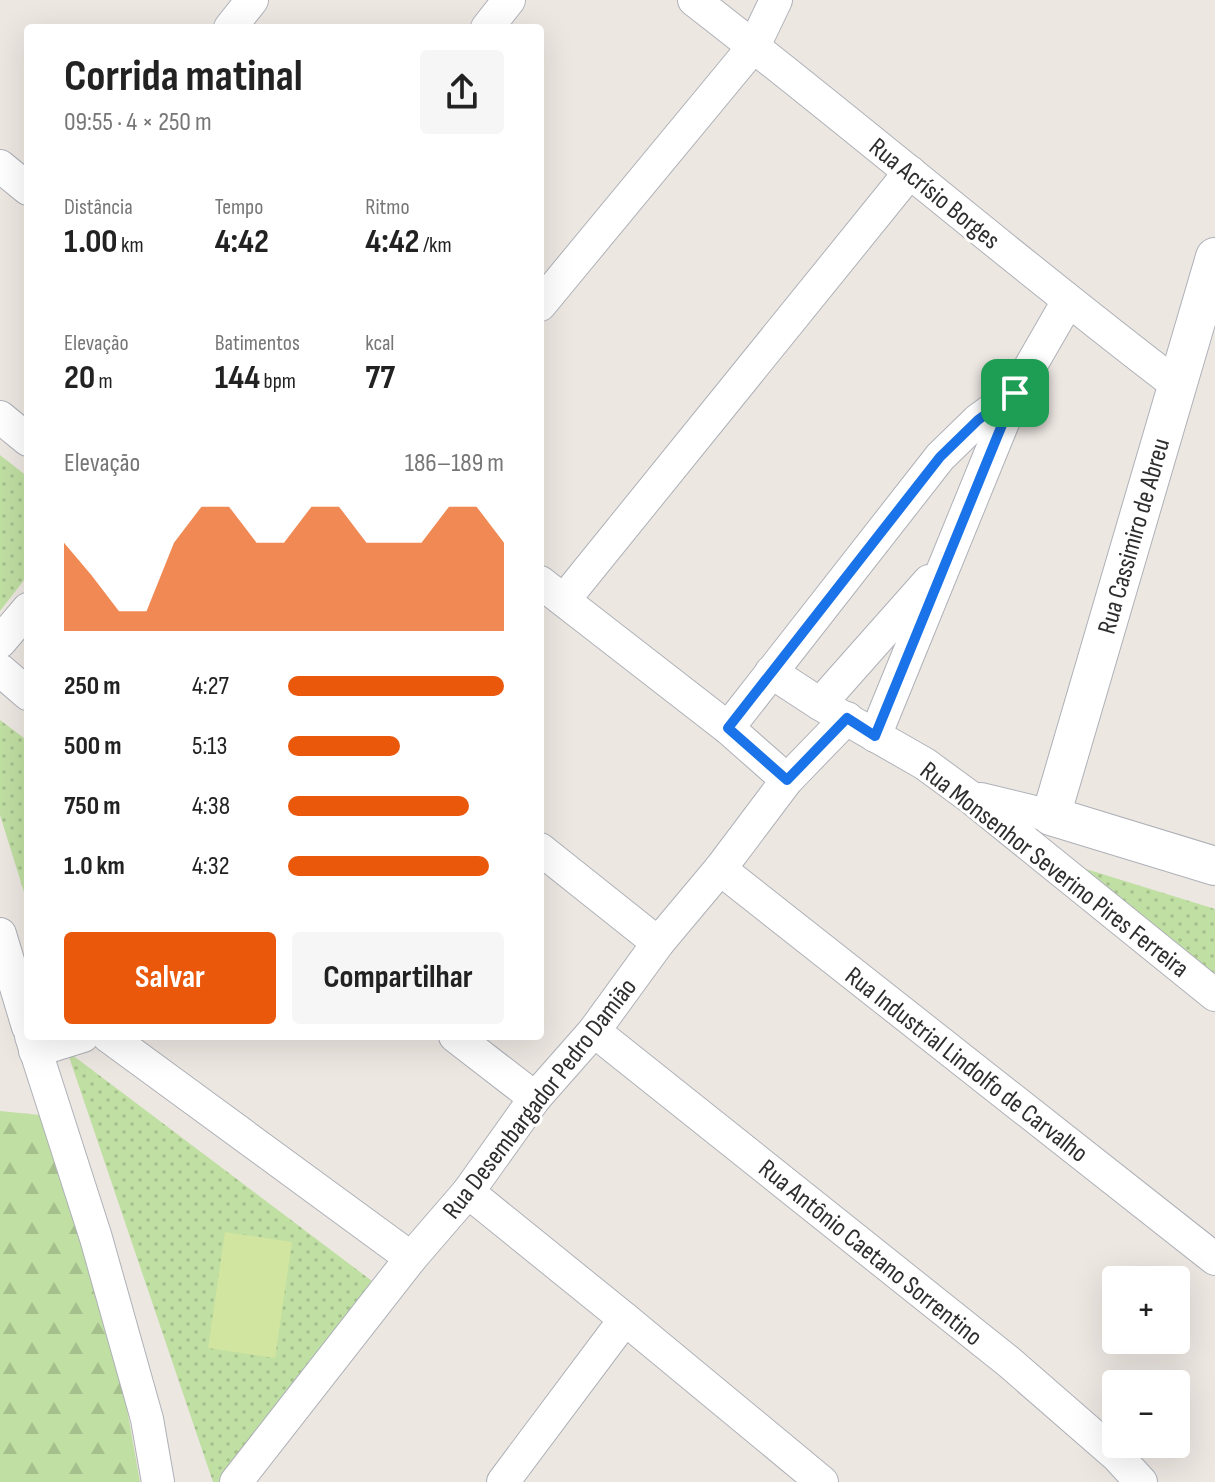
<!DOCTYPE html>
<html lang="pt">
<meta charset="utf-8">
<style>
body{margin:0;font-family:"Sofia Sans Condensed",sans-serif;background:#f6f6f6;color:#222;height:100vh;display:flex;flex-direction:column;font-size:30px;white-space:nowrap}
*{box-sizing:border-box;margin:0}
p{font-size:26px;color:#767676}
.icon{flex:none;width:44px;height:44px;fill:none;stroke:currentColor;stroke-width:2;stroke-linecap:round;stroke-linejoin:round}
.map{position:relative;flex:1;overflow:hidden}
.details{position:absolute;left:24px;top:24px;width:520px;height:1016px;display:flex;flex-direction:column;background:#fff;border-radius:8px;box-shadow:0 8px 32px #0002}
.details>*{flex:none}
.fabs{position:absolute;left:1102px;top:1266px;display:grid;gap:16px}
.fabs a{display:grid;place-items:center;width:88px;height:88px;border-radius:8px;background:#fff;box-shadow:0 8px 32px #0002;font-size:40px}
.pin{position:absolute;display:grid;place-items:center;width:68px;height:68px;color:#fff;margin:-34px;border-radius:16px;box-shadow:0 4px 12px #0006}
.round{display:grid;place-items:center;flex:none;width:84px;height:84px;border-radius:8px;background:#f6f6f6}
.headline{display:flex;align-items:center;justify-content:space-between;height:136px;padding:0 40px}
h1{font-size:44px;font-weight:700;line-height:60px}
.figures{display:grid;grid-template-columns:repeat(3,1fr);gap:12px;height:136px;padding:8px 40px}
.figures div{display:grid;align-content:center}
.figures b{font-size:34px;font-weight:700}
.figures small{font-size:22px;font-weight:400}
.figures p{font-size:22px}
.chart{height:224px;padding:16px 40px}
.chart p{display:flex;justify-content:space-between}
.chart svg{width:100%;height:144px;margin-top:8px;fill:#ea580c;opacity:.7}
.cta{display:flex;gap:16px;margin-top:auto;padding:16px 40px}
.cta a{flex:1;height:92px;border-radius:8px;background:#ea580c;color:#fff;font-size:32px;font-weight:700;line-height:92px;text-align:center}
.cta a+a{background:#f6f6f6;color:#222}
ul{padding:0 40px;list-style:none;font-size:26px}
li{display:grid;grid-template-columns:128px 96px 1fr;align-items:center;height:60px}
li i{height:20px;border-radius:10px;background:#ea580c}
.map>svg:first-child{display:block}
.grass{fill:url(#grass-dots)}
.forest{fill:url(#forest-firs)}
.pitch{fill:#d1e5a0}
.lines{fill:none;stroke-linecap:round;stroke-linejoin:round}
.minor-casing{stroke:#aeb1b8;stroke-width:34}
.tertiary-casing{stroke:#aeb1b8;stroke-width:40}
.minor{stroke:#fff;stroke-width:32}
.tertiary{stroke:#fff;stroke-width:38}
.route-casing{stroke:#fff;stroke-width:16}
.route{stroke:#1a73e8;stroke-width:10}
.labels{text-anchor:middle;stroke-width:6;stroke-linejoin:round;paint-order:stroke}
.street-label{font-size:26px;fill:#2e2e2e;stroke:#fff}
</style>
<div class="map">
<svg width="1215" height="1482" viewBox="0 0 1215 1482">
<defs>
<pattern id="grass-dots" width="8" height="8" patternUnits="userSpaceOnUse" patternTransform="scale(2)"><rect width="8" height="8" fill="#c0dfa3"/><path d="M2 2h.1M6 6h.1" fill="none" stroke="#a5c08d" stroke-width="1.8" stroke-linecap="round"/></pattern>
<pattern id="forest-firs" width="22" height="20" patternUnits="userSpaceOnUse" patternTransform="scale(2)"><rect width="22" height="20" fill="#c0dfa3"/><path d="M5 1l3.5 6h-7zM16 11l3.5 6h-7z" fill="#a5c08d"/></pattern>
</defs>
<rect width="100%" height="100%" fill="#ede7e2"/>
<g class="grass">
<path d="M 0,455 L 28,477 L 28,575 L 0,611 Z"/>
<path d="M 0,720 L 28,741 L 28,905 L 0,815 Z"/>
<path d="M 1057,860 L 1215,909 L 1215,983 Z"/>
<path d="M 67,1051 L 372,1281 L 220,1482 L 213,1482 Z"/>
</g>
<path class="forest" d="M 0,1111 L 40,1115 L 118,1358 L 140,1482 L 0,1482 Z"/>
<path class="pitch" d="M 225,1232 L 292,1242 L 275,1358 L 208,1348 Z"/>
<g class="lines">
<g class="minor-casing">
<g id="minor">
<path d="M 694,0 C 857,126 1013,260 1177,385"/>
<path d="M 230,28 L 252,0"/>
<path d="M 487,28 L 509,0"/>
<path d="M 0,166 L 28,189"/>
<path d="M 540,305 L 754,46 L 776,0"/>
<path d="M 0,417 L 28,440"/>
<path d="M 540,582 L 728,728 L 787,780"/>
<path d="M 564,600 L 910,172"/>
<path d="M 0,642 L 28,609"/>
<path d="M 0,670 L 28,694"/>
<path d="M 771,672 L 820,704 L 925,764 L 970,797 L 1215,995"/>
<path d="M 820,704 L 929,581"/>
<path d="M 728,728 L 940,457 L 978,420 L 1015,393"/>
<path d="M 875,736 L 1015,393 L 1068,301"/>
<path d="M 981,799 L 1051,816"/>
<path d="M 540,849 L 658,943"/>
<path d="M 720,869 L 1215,1259"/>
<path d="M 0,934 L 28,1027"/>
<path d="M 594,1031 L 1009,1362 L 1117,1456 L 1141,1482"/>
<path d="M 31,1036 L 96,1238 L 147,1419 L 158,1482"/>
<path d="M 108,1036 L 411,1258"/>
<path d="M 455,1036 L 535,1098"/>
<path d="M 35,1051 L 83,1036"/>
<path d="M 468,1192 L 625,1319 L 822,1482"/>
<path d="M 236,1482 L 411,1258 L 468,1192 L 535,1098 L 594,1031 L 658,943 L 720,869 L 787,780 L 847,718"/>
<path d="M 503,1482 L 625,1319"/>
</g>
</g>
<g class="tertiary-casing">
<path id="tertiary" d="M 1215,257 L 1051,816 L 1215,866"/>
</g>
<use href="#minor" class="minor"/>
<use href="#tertiary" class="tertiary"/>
</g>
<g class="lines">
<g class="route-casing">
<path id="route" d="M 1015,393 L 875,736 L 847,718 L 787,780 L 728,728 L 940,457 L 978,420 Z"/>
</g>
<use href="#route" class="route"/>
</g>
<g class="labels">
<g class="street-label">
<text transform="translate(935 193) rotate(39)" y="9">Rua Acrísio Borges</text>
<text transform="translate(1133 536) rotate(-74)" y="9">Rua Cassimiro de Abreu</text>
<text transform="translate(1055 869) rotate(38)" y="9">Rua Monsenhor Severino Pires Ferreira</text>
<text transform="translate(967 1064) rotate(38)" y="9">Rua Industrial Lindolfo de Carvalho</text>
<text transform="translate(539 1098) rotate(-52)" y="9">Rua Desembargador Pedro Damião</text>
<text transform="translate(871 1252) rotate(39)" y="9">Rua Antônio Caetano Sorrentino</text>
</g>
</g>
</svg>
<div class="fabs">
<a>+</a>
<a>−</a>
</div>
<div class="pin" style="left:1015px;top:393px;background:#1e9e55"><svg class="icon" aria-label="arrive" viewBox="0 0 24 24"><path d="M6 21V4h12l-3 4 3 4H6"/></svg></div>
<section class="details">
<div class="headline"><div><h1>Corrida matinal</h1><p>09:55 · 4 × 250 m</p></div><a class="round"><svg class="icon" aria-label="share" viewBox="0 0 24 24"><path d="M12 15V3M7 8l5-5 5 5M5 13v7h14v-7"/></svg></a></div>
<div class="figures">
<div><p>Distância</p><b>1.00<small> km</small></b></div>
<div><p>Tempo</p><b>4:42</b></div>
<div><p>Ritmo</p><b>4:42<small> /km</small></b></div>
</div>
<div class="figures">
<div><p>Elevação</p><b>20<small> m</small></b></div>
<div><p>Batimentos</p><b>144<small> bpm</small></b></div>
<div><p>kcal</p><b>77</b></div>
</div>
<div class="chart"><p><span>Elevação</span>186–189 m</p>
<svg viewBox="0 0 160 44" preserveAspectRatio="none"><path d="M0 44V17L10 27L20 38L30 38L40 17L50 6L60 6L70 17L80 17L90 6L100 6L110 17L120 17L130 17L140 6L150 6L160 17V44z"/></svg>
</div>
<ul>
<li><b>250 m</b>4:27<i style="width:100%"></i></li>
<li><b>500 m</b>5:13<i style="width:52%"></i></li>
<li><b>750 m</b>4:38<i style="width:84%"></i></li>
<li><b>1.0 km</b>4:32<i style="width:93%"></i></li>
</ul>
<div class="cta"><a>Salvar</a><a>Compartilhar</a></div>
</section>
</div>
